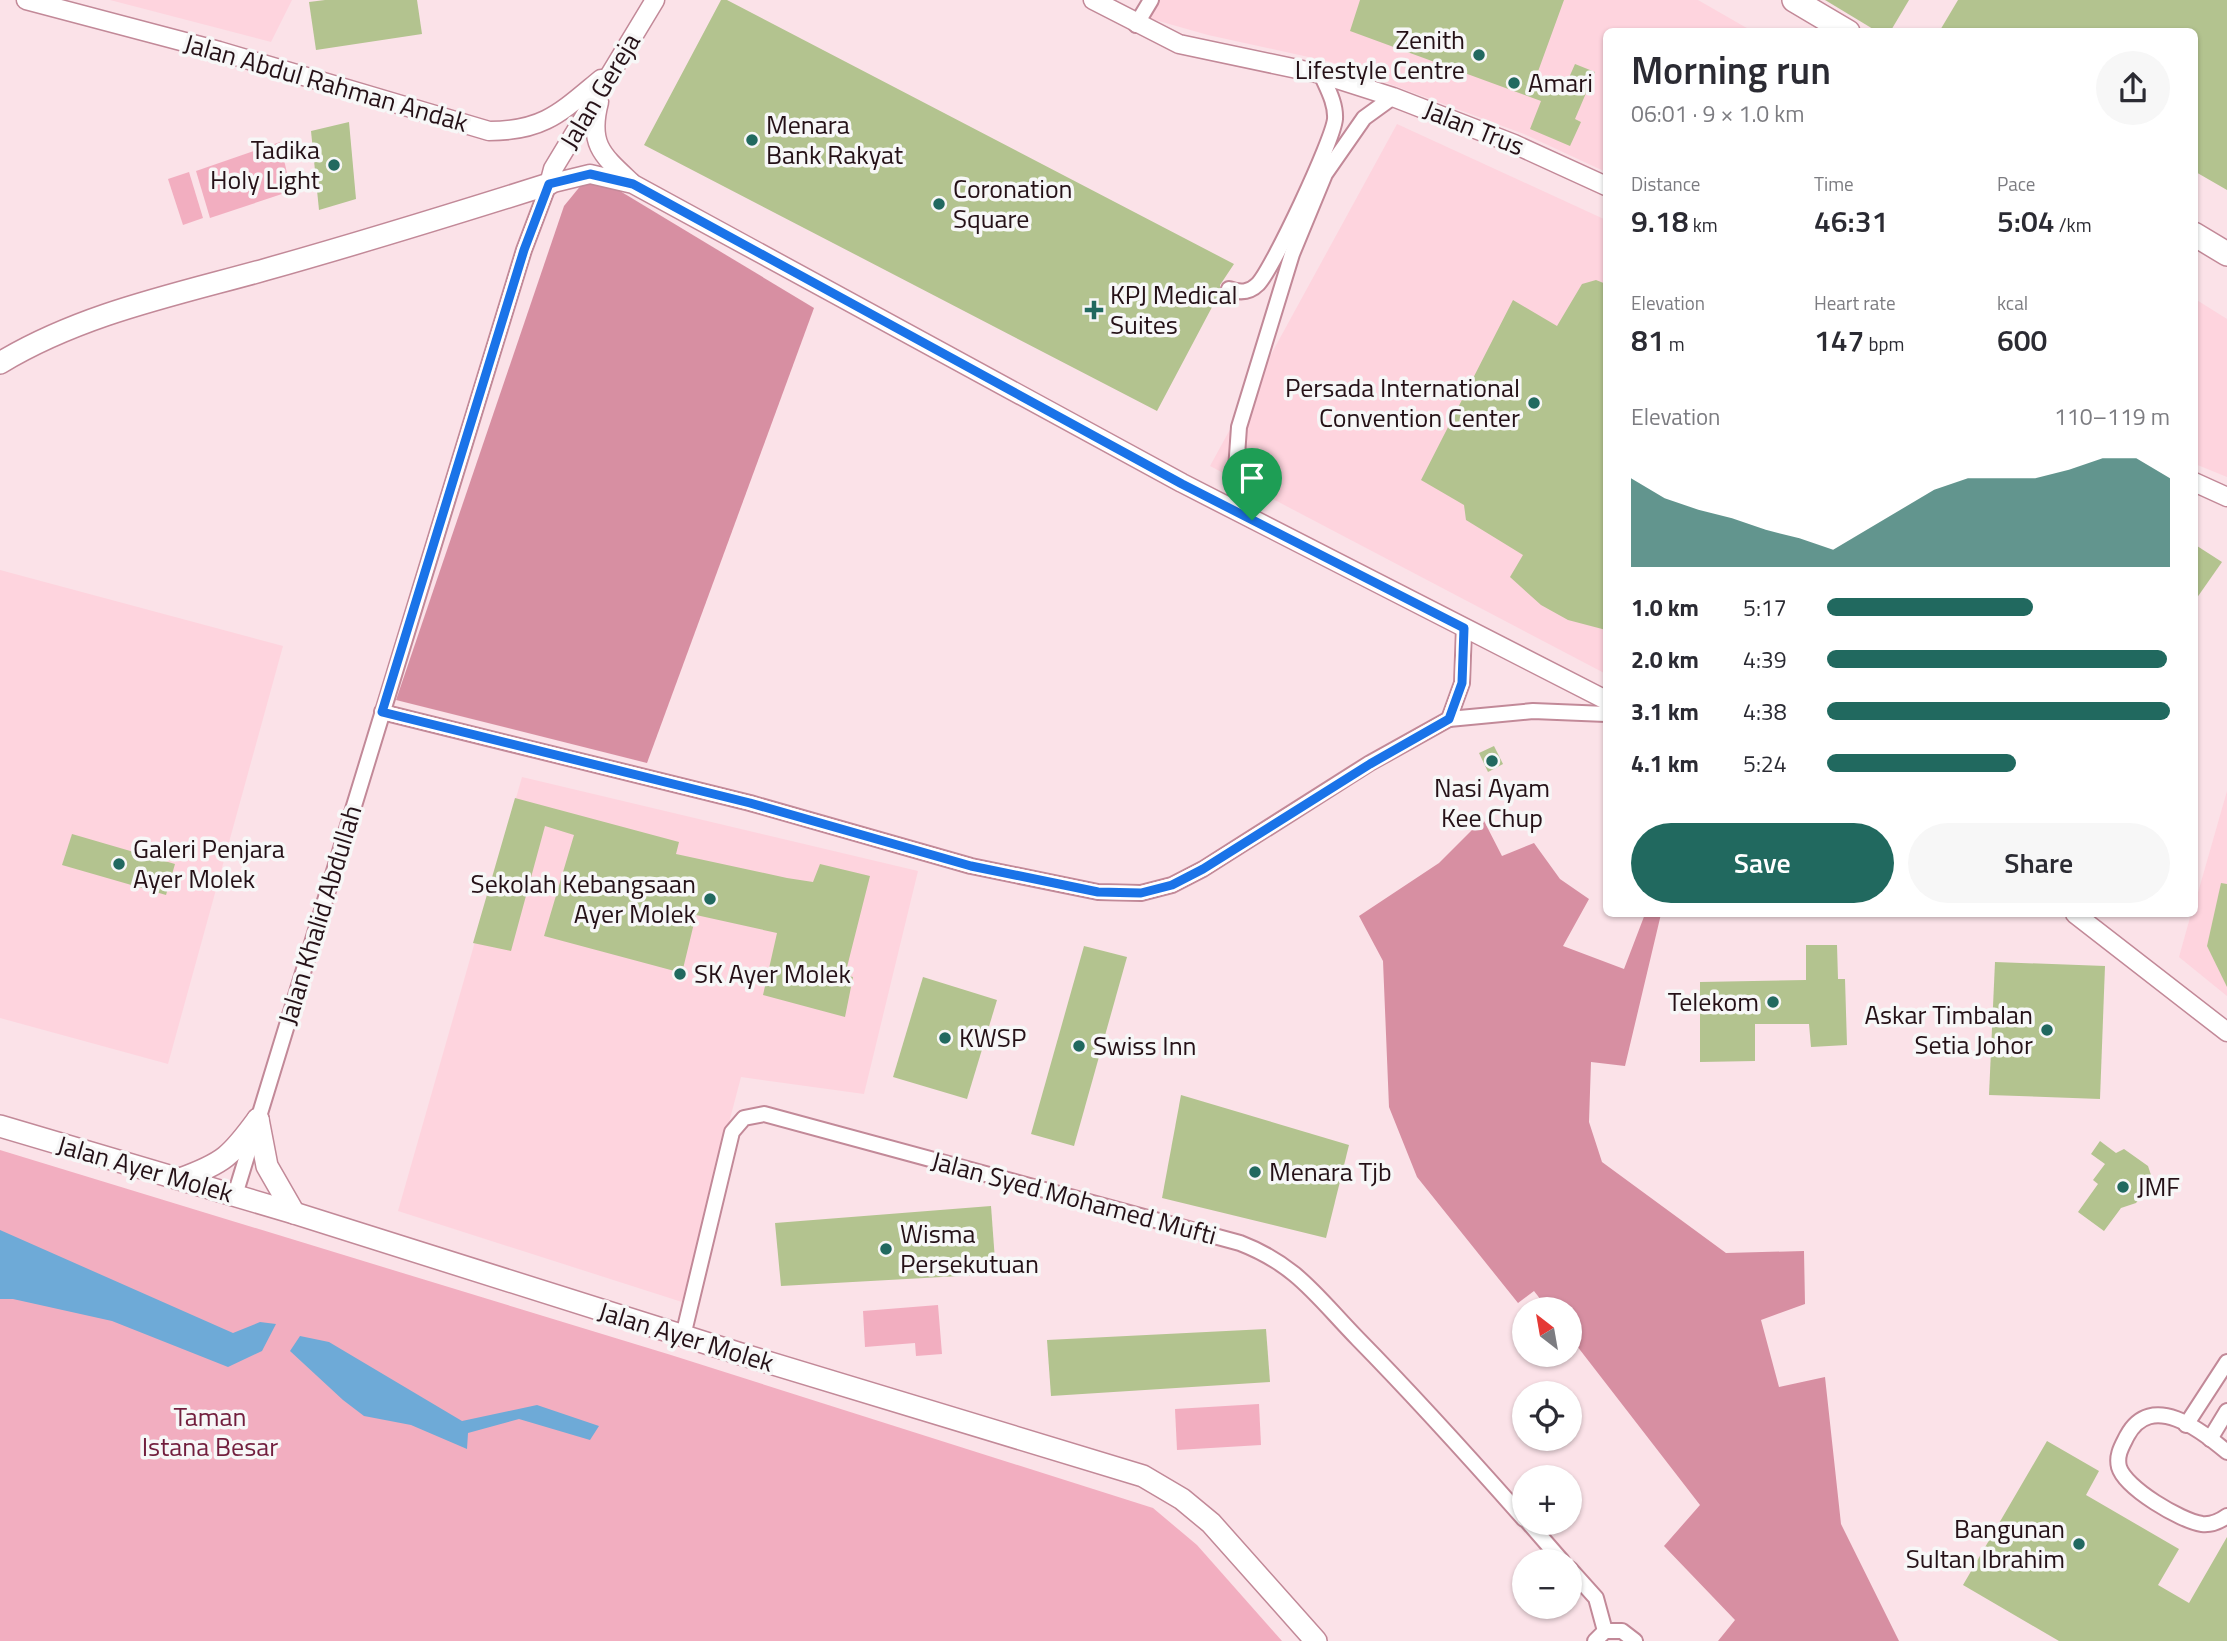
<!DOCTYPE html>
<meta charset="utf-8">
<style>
body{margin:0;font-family:"Titillium Web",sans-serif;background:#f7f7f7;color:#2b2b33;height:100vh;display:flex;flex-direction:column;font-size:26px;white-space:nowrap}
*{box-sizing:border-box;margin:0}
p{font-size:23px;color:#7c7c81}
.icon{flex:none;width:38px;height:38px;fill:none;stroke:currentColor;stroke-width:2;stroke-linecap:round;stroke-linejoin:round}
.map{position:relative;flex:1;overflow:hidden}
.drawer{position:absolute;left:1603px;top:28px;width:595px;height:889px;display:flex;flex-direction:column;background:#fff;border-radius:10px;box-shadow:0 2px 5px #0004}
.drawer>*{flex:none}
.needle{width:46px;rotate:329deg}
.tools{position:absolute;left:1512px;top:1297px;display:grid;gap:14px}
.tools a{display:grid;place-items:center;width:70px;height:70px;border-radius:50%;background:#fff;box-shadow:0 2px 5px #0004;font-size:35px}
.pin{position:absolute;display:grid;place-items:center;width:60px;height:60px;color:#fff;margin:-72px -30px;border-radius:50% 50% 50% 0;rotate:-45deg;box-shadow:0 0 7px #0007}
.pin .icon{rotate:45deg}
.round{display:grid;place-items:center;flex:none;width:74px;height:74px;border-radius:37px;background:#f7f7f7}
.head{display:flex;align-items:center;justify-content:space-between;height:119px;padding:0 28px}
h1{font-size:38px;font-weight:600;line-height:52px}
.stats{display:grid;grid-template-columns:repeat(3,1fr);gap:10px;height:119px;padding:7px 28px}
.stats div{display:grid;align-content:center}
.stats b{font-size:30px;font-weight:600}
.stats small{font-size:19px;font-weight:400}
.stats p{font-size:19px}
.chart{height:196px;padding:14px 28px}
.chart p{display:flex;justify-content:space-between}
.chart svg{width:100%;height:126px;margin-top:7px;fill:#21695f;opacity:.7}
.cta{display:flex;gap:14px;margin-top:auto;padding:14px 28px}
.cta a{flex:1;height:80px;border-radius:42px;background:#21695f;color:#fff;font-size:28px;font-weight:600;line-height:80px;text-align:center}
.cta a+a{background:#f7f7f7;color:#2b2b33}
ul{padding:0 28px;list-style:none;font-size:23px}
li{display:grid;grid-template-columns:112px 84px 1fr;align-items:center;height:52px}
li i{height:18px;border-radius:9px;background:#21695f}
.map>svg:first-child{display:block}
.built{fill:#fed4de}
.green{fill:#f2aec0}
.forest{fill:#d78fa2}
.water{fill:#6eaad7}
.building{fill:#b3c38f}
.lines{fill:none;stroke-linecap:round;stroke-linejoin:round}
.minor-casing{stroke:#c28998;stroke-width:18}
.tertiary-casing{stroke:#c28998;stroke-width:21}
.secondary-casing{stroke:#c28998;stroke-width:24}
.primary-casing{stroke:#c28998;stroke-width:26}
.minor{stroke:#fff;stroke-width:14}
.tertiary{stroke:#fff;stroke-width:18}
.secondary{stroke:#fff;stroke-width:21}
.primary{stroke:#fff;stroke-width:23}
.route-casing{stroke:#fff;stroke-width:14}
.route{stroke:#1a73e8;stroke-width:9}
.poi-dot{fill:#21695f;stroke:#f7f7f7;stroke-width:2.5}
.labels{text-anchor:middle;stroke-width:7;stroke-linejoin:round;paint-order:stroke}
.poi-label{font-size:26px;fill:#251117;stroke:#f7f7f7;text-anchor:start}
.street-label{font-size:26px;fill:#251117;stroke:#f7f7f7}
.park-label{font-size:26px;fill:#721e3d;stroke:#f7f7f7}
</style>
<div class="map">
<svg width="2227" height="1641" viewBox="0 0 2227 1641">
<rect width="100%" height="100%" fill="#fbe2e8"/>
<g class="built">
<path d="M 110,0 L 292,0 L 271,42 Z"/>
<path d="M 1159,0 L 1698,0 L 1752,31 L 1606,32 L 1606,172 L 1524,134 L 1331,62 L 1208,35 L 1148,18 Z"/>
<path d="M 1397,124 L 1606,220 L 1606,674 L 1210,466 Z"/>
<path d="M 2195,299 L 2227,319 L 2227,477 L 2195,464 Z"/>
<path d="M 0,570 L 283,646 L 168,1064 L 0,1018 Z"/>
<path d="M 522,777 L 918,871 L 864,1094 L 741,1077 L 682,1302 L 398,1211 Z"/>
<path d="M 2227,791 L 2227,996 L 2179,957 L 2191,914 L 2194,914 L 2195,903 Z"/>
</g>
<g class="green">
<path d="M 280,142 L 291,191 L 210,218 L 196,171 Z"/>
<path d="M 189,172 L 203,218 L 183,225 L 168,179 Z"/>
<path d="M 0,1150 L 671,1355 L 1153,1508 L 1197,1545 L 1282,1641 L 0,1641 Z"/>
<path d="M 938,1305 L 942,1354 L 916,1356 L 915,1343 L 865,1347 L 863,1311 Z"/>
<path d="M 1259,1404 L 1261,1445 L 1177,1450 L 1175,1409 Z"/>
</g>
<g class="forest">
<path d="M 605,182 L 814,308 L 647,763 L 396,700 L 564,206 L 582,184 Z"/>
<path d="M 1483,819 L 1502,856 L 1534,843 L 1560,879 L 1589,899 L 1563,946 L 1624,969 L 1645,914 L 1661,914 L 1625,1066 L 1591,1062 L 1589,1122 L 1602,1162 L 1726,1253 L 1804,1251 L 1805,1304 L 1761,1320 L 1779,1387 L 1825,1377 L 1841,1524 L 1899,1641 L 1718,1641 L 1735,1620 L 1664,1546 L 1700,1505 L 1570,1337 L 1570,1309 L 1548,1309 L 1534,1291 L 1518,1303 L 1417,1177 L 1389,1107 L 1383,961 L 1359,916 L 1439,863 Z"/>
</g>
<g class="water">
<path d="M 0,1230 L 233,1333 L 260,1322 L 276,1324 L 262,1351 L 228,1367 L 112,1321 L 13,1299 L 0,1299 Z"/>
<path d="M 300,1336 L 329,1342 L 462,1421 L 537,1405 L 599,1426 L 590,1440 L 519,1419 L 468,1433 L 467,1449 L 411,1425 L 364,1416 L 343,1400 L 290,1351 Z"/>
</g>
<g class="building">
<path d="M 325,0 L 417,0 L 422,34 L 316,50 L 309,2 Z"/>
<path d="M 721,0 L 727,0 L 1234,264 L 1220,285 L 1220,292 L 1157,411 L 644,145 Z"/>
<path d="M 1360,0 L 1564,0 L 1536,77 L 1564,89 L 1575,64 L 1595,72 L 1575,119 L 1581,122 L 1570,146 L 1530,129 L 1541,101 L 1350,31 Z"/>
<path d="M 1825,0 L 1909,0 L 1890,32 L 1878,32 Z"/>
<path d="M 1958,0 L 2227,0 L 2227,190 L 2194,171 L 2194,32 L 1939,32 Z"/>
<path d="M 349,122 L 356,199 L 319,210 L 311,131 Z"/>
<path d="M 1596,280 L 1606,284 L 1606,630 L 1568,620 L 1541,605 L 1510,577 L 1523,555 L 1466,520 L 1464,505 L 1421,480 L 1513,300 L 1557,326 L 1582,284 Z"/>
<path d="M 2194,544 L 2222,562 L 2194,602 Z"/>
<path d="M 1494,746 L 1503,764 L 1488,772 L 1479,753 Z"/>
<path d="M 515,798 L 679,842 L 676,854 L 787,878 L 813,882 L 820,864 L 870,876 L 845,975 L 853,977 L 845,1017 L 763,995 L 777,933 L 696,915 L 682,973 L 544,936 L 574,835 L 545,826 L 511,951 L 473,943 Z"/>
<path d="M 72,834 L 175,864 L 166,895 L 62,865 Z"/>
<path d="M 2221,883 L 2227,884 L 2227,987 L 2207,946 Z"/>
<path d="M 1806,945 L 1837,945 L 1838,979 L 1845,979 L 1847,1045 L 1811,1047 L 1809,1024 L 1755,1024 L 1755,1061 L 1700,1062 L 1700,982 L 1806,980 Z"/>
<path d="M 1084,946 L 1127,957 L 1074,1146 L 1031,1134 Z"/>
<path d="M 1995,962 L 2105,966 L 2100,1099 L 1989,1095 Z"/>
<path d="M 923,977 L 997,1000 L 967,1099 L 893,1077 Z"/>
<path d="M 1181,1095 L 1349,1145 L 1326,1238 L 1162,1198 Z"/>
<path d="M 2100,1141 L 2116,1153 L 2124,1149 L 2148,1166 L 2153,1181 L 2136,1203 L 2121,1208 L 2104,1231 L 2078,1212 L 2098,1184 L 2093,1180 L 2105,1164 L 2091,1154 Z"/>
<path d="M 991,1206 L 996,1274 L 781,1286 L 775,1223 Z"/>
<path d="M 1266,1329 L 1270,1382 L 1051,1396 L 1047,1340 Z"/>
<path d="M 2047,1441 L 2099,1471 L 2086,1495 L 2179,1549 L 2158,1585 L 2189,1603 L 2227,1537 L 2227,1641 L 2059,1641 L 1963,1585 Z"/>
</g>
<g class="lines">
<g class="minor-casing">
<g id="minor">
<path d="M 1136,25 L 1151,0"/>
<path d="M 1229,289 C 1240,293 1249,293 1258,284 C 1273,268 1333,140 1335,119 C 1336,103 1327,88 1321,74"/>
<path d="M 1252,520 L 1236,470 L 1239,427 L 1292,254 L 1325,174 L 1364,118 L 1393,97"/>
<path d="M 382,712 L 750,803 L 971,866 L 1098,892 L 1141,893 L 1172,885 L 1203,869 L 1370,763 L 1449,719 L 1533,711 L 1606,714"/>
<path d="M 1449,719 L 1462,683 L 1464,628"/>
<path d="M 235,1195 L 524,250 L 549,184"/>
<path d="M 683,1336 L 732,1132 L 744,1118 L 764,1114 L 1240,1243 C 1297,1265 1317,1297 1358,1339 C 1415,1397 1470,1458 1524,1519"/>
<path d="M 2186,1425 L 2227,1362"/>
<path d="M 2210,1439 L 2227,1411"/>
<path d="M 2227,1452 C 2201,1430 2151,1391 2127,1436 C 2122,1446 2116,1455 2119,1467 C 2125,1488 2181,1521 2202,1524 C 2211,1525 2220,1521 2227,1516"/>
<path d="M 1528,1522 L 1562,1561"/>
<path d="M 1570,1569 L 1596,1598 L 1605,1631"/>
<path d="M 1605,1631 L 1622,1631 L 1635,1641"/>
<path d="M 1595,1641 L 1605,1631"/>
</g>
</g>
<g class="tertiary-casing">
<g id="tertiary">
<path d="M 26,0 L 219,51 L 489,131 C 544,131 561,112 601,79"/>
<path d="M 655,0 L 553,169 L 549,184 L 590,174 L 633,184 L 1182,483 L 1606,700"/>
<path d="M 1093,0 L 1179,44 L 1321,74 L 1393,97 L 1514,144 L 1606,186"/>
<path d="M 599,102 C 588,144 602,155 631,182"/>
<path d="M 2194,482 L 2227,497"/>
<path d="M 2075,914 L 2227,1032"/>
</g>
</g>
<g class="secondary-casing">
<g id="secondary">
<path d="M 0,363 C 81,314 174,295 264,270 C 360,243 454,214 549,184"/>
<path d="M 258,1119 L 267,1166 L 294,1213"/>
<path d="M 0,1126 L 294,1213 L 744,1355 L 1143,1476 L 1182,1499 L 1211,1523 L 1316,1641"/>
<path d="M 180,1179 C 224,1163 231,1156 258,1119"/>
</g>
</g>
<g class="primary-casing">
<g id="primary">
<path d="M 1794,0 L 1848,32"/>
<path d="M 2194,234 L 2227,254"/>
</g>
</g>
<use href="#minor" class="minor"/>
<use href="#tertiary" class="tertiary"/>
<use href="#secondary" class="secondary"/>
<use href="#primary" class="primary"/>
</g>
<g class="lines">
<g class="route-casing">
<path id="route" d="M 590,174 L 633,184 L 1182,484 L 1464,628 L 1462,683 L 1449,719 L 1370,764 L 1203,869 L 1172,885 L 1141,893 L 1098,892 L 971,866 L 750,803 L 382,712 L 524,250 L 549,184 Z"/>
</g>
<use href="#route" class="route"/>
</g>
<g class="poi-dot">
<circle cx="1479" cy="55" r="7"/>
<circle cx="1514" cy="83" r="7"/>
<circle cx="752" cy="140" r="7"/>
<circle cx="334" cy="165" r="7"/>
<circle cx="939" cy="204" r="7"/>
<path d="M1090.5 299.5h7v7h7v7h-7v7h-7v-7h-7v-7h7z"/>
<circle cx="1534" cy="403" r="7"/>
<circle cx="1492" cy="761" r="7"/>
<circle cx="119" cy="864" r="7"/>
<circle cx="710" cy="899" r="7"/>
<circle cx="680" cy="974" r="7"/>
<circle cx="1773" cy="1002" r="7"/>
<circle cx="2047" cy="1030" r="7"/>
<circle cx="945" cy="1038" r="7"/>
<circle cx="1079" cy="1046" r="7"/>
<circle cx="1255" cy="1172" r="7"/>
<circle cx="2123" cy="1187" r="7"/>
<circle cx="886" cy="1249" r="7"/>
<circle cx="2079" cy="1544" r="7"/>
</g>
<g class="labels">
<g class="poi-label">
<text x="1465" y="49" text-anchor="end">Zenith<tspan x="1465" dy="30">Lifestyle Centre</tspan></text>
<text x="1528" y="92">Amari</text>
<text x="766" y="134">Menara<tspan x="766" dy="30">Bank Rakyat</tspan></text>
<text x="320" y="159" text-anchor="end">Tadika<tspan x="320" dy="30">Holy Light</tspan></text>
<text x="953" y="198">Coronation<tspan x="953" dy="30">Square</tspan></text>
<text x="1110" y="304">KPJ Medical<tspan x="1110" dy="30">Suites</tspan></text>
<text x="1520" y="397" text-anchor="end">Persada International<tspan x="1520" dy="30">Convention Center</tspan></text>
<text x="1492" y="797" text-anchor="middle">Nasi Ayam<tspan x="1492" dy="30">Kee Chup</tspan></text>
<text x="133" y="858">Galeri Penjara<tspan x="133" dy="30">Ayer Molek</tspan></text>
<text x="696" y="893" text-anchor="end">Sekolah Kebangsaan<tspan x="696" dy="30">Ayer Molek</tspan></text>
<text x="694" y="983">SK Ayer Molek</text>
<text x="1759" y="1011" text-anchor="end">Telekom</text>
<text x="2033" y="1024" text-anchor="end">Askar Timbalan<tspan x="2033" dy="30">Setia Johor</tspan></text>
<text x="959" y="1047">KWSP</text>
<text x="1093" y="1055">Swiss Inn</text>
<text x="1269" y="1181">Menara Tjb</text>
<text x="2137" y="1196">JMF</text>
<text x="900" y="1243">Wisma<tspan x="900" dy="30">Persekutuan</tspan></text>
<text x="2065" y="1538" text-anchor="end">Bangunan<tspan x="2065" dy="30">Sultan Ibrahim</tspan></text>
</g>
<g class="street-label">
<text transform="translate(326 83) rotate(16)" y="9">Jalan Abdul Rahman Andak</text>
<text transform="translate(600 91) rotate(-59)" y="9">Jalan Gereja</text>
<text transform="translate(1474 128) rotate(22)" y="9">Jalan Trus</text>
<text transform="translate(320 915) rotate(-73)" y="9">Jalan Khalid Abdullah</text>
<text transform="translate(145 1169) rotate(16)" y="9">Jalan Ayer Molek</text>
<text transform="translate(1074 1198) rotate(15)" y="9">Jalan Syed Mohamed Mufti</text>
<text transform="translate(686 1337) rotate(17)" y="9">Jalan Ayer Molek</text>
</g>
<g class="park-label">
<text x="210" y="1426">Taman<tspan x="210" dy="30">Istana Besar</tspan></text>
</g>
</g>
</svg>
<div class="tools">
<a><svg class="needle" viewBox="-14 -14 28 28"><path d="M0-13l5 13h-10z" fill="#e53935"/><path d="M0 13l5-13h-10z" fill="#7c7c81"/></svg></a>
<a><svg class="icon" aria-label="locate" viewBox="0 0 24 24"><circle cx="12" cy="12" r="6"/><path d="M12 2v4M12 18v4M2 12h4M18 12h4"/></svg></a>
<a>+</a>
<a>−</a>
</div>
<div class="pin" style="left:1252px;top:520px;background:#1e9e55"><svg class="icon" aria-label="arrive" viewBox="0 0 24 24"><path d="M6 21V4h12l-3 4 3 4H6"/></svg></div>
<section class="drawer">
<div class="head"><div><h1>Morning run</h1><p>06:01 · 9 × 1.0 km</p></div><a class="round"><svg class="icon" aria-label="share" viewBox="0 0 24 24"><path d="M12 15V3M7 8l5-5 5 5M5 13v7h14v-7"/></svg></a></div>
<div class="stats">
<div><p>Distance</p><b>9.18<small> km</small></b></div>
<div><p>Time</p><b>46:31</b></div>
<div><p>Pace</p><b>5:04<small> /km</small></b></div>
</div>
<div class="stats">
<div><p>Elevation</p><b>81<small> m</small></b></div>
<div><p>Heart rate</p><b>147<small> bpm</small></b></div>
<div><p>kcal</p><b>600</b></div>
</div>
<div class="chart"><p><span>Elevation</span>110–119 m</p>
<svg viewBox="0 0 160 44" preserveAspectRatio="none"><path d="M0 44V13L10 20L20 24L30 27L40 31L50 34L60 38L70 31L80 24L90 17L100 13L110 13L120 13L130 10L140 6L150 6L160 13V44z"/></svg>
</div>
<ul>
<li><b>1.0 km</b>5:17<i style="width:60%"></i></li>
<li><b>2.0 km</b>4:39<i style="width:99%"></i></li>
<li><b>3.1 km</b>4:38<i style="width:100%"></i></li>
<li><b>4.1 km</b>5:24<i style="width:55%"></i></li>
</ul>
<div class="cta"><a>Save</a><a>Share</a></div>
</section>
</div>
